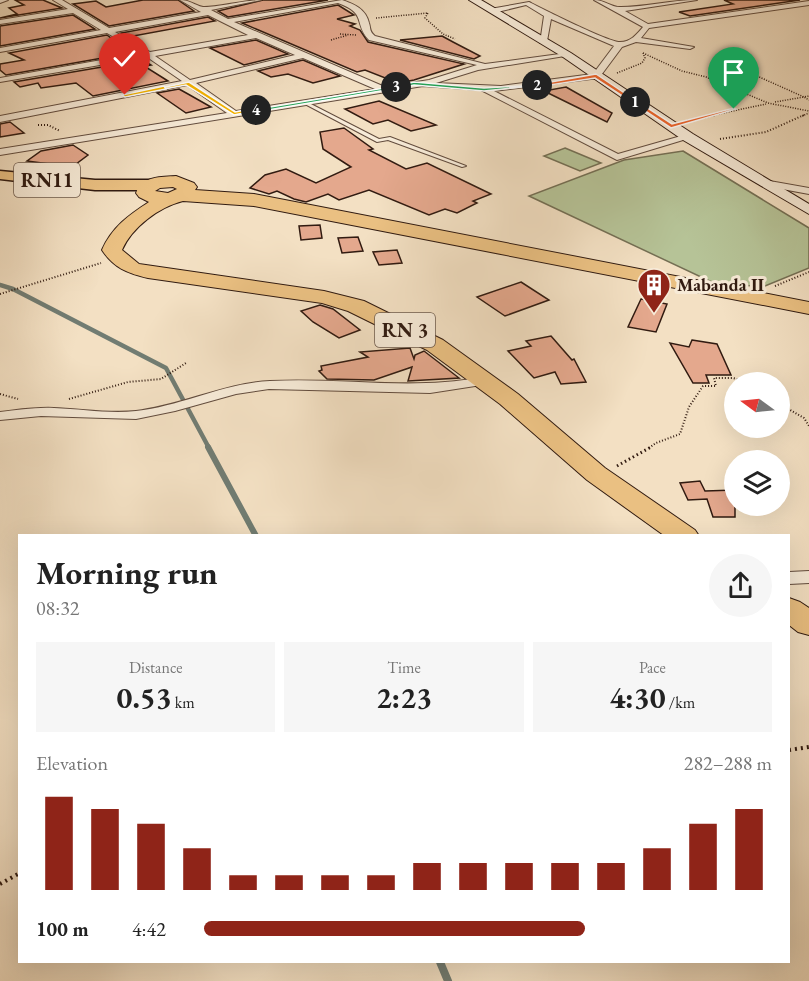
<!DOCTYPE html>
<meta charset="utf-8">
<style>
body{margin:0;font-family:"EB Garamond",serif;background:#f6f6f6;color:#222;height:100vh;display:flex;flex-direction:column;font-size:22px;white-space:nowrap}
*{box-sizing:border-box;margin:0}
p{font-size:20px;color:#767676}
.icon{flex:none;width:33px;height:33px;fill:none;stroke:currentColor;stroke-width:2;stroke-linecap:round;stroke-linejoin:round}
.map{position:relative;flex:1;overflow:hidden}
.sheet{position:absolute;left:18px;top:534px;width:772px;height:429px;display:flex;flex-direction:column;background:#fff;border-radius:0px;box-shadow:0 6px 24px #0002}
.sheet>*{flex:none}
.needle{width:39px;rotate:285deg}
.buttons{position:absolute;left:724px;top:372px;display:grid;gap:12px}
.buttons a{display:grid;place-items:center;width:66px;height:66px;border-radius:50%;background:#fff;box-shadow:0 6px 24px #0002;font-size:30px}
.pin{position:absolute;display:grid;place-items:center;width:51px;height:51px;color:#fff;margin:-62px -26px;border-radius:50% 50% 50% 0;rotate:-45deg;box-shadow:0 0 6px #0007}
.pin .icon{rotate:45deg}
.km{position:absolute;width:30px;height:30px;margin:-15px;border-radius:50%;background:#222;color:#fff;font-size:16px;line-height:30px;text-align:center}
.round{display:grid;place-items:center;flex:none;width:63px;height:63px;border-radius:32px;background:#f6f6f6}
.head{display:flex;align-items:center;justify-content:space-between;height:102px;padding:0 18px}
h1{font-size:33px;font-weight:700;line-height:45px}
.stats{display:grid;grid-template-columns:repeat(3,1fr);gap:9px;height:102px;padding:6px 18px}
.stats div{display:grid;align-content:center;border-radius:0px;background:#f6f6f6;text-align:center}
.stats b{font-size:30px;font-weight:700}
.stats small{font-size:16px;font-weight:400}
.stats p{font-size:16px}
.chart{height:168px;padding:12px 18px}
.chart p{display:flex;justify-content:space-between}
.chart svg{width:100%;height:108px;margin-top:6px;stroke:#8f2418;stroke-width:6}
ul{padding:0 18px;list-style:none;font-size:20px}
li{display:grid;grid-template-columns:96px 72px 1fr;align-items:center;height:45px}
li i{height:15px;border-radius:8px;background:#8f2418}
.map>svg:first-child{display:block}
.green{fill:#b6c397;stroke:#746f54;stroke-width:1.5}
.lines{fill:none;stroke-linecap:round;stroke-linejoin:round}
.stream-far2{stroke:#717c72;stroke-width:4.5}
.stream-far1{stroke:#717c72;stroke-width:6}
.stream{stroke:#717c72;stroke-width:8}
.building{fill:#e4a88d;stroke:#311b11;stroke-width:1.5}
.lane-casing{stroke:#624c3e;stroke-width:2}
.street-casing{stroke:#624c3e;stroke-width:2}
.secondary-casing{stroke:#311b11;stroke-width:2}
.primary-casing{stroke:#311b11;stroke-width:3}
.highway-casing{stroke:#311b11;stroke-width:2}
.path-far3{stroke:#311b11;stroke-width:1.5;stroke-dasharray:1 1.5;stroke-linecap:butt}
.path-far2{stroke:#311b11;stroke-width:2;stroke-dasharray:1 2;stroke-linecap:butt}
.path-far1{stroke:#311b11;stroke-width:3;stroke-dasharray:1.5 3;stroke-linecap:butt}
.path{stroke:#311b11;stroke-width:4;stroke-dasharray:2 4;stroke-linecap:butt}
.lane{fill:#f7ebd8;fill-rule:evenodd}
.street{fill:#f7ebd8;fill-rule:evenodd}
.secondary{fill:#f7ebd8;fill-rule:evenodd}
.primary{fill:#eac082;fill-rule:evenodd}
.highway{fill:#eac082;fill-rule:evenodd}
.split-1{fill:#f0652b;stroke:#fff;stroke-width:1.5}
.split-2{fill:#f0652b;stroke:#fff;stroke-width:1.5}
.split-3{fill:#22a559;stroke:#fff;stroke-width:1.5}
.split-4{fill:#22a559;stroke:#fff;stroke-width:1.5}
.split-5{fill:#f5b400;stroke:#fff;stroke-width:1.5}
.split-6{fill:#f5b400;stroke:#fff;stroke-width:1.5}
.labels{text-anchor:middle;stroke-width:6;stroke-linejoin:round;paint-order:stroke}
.far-poi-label{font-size:18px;font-weight:bold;fill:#311b11;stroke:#f7ebd8;text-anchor:start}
.shield{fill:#f7ebd8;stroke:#6c594d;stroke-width:1.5}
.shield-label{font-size:20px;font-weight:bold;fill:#311b11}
</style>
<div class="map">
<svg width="809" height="981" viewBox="0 0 809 981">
<rect width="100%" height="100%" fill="#f3e0c3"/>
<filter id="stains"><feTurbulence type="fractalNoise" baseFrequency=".00333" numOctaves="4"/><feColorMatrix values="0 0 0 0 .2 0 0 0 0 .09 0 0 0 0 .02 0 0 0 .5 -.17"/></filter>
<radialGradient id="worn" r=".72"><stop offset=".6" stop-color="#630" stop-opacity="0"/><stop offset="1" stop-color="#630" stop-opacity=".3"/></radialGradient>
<g class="green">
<path d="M 565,148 L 601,163 L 580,171 L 544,156 Z"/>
<path d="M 683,151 L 809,228 L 809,268 L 765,286 L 718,285 L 529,196 L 624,160 Z"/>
</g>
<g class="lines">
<path class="stream-far2" d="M 0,285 L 13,289 L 166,368 L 209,448"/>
<path class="stream-far1" d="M 208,447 L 256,536"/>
<path class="stream" d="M 440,962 L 448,981"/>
</g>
<g class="building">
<path d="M 15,0 L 43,0 L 62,8 L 0,18 L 17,14 L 9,8 L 24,5 Z"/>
<path d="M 143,0 L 178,0 L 194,11 L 109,26 L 73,4 L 96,1 L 106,7 Z"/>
<path d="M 263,0 L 328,0 L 228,17 L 218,11 Z"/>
<path d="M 724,0 L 800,0 L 690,16 L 679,12 L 733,4 Z"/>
<path d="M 338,5 L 354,15 L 337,19 L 355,24 L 350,26 L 360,30 L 368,42 L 464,64 L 414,80 L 398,83 L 365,70 L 357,72 L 242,23 Z"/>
<path d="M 73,15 L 95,29 L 0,46 L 0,26 Z"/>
<path d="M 208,17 L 215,21 L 128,37 L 121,33 Z"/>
<path d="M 107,35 L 131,53 L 6,75 L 0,70 L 0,64 L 24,60 L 9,53 Z"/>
<path d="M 442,36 L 453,42 L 480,56 L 474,59 L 400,40 Z"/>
<path d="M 256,40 L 288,54 L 244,65 L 210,48 Z"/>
<path d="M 143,60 L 151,65 L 144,66 L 168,81 L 93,96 L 76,83 L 41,88 L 38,83 L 20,87 L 14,82 Z"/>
<path d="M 303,60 L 340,76 L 313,83 L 288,74 L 271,77 L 258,71 Z"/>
<path d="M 566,87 L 612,113 L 607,122 L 544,91 Z"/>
<path d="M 179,89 L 188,94 L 211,107 L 186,113 L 157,93 Z"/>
<path d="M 379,101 L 436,125 L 411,131 L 388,120 L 373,124 L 345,109 Z"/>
<path d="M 10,122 L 24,133 L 0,137 L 0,124 Z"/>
<path d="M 344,128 L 373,149 L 369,150 L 406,169 L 427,163 L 491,194 L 473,201 L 477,203 L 457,213 L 445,209 L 429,215 L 369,190 L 339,200 L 328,194 L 306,202 L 294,199 L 277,191 L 269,194 L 250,188 L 265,175 L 286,169 L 316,183 L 351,167 L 323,149 L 320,132 Z"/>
<path d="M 73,145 L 88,155 L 72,167 L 27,161 L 41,151 Z"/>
<path d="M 320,225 L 322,238 L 301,240 L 299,226 Z"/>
<path d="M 358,237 L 363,251 L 342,253 L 338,238 Z"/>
<path d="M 397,250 L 402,263 L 379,265 L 373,252 Z"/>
<path d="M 521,282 L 549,300 L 505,316 L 477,297 Z"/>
<path d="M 641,299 L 667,304 L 656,332 L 628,327 Z"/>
<path d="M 320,305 L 333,309 L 360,330 L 339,338 L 313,322 L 301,311 Z"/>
<path d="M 551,336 L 572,360 L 574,359 L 586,382 L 561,384 L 555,372 L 534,378 L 508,351 L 531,346 L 526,341 Z"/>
<path d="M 692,340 L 717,344 L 731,375 L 706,375 L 709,383 L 693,383 L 670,343 L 689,347 Z"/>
<path d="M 410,348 L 414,359 L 415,355 L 424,351 L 459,378 L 408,381 L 412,367 L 374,380 L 327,379 L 319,371 L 322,370 L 321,366 L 368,357 L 360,352 Z"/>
<path d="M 700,481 L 705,491 L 735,490 L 735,517 L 713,517 L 707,499 L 688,500 L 680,483 Z"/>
</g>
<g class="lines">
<g class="lane-casing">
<path id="lane" d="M 305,101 L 379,139 L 390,137 L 466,166 L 462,167 L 388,140 L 377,142 L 303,103 L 303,101 Z"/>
</g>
<g class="street-casing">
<g id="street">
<path d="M 0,0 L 8,0 L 0,3 Z"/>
<path d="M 53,0 L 62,0 L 109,28 L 201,12 L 180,0 C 190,0 194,5 203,7 C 213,8 246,0 261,0 L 211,10 L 228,19 L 342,0 C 354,4 366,9 369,23 C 371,29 369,31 375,36 L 485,64 L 567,53 L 571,55 L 478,70 L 436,83 L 501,86 L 593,74 L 614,46 L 551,19 L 547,41 L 540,43 L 544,16 L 526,5 L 493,13 L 490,9 L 529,2 C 543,9 608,42 620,42 C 631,42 637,34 643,27 L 594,0 C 605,0 612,8 621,7 C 646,7 671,0 697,0 L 625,11 L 648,24 L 809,1 L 809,5 L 649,28 L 641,38 L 694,47 L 690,49 L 636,42 L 622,47 L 599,78 L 494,91 L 618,154 L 688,134 L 693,137 L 617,160 L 481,90 L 423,86 L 0,155 L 0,149 L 227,113 L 187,85 L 0,122 L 0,116 L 182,81 L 147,57 L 0,82 L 0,78 L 141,53 L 107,33 L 0,52 L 0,48 L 101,30 L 73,13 L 0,24 L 0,20 L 68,9 ZM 338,3 C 368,14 353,23 369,40 L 477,65 L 429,80 L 385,87 L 234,22 ZM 208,15 L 248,35 L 150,52 L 115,32 ZM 256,38 L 295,55 L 190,80 L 155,56 ZM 303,58 L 375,89 L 236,111 L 196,83 Z"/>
<path d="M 764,180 L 809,188 L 809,194 L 760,185 L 760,181 Z"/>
<path d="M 483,377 L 488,378 L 490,381 L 488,384 L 430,393 L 269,389 L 236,394 L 175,411 L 136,419 L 41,416 L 0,420 L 0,412 C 18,410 36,407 54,408 C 82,409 109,414 136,411 C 182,406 224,383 270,381 C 342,377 410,391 483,377 Z"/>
<path d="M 809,571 L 809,583 L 789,584 L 789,572 Z"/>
</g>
</g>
<g class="secondary-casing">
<path id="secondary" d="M 469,0 L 481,0 L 571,53 L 693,134 L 809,204 L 809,214 L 683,140 L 563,57 Z"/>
</g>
<g class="primary-casing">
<path id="primary" d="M 0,171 L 95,180 L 150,180 L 158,185 L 150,190 L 95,190 L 0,179 Z"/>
</g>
<g class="highway-casing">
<g id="highway">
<path d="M 176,176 L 194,183 L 197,187 L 195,190 L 254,194 L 809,302 L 809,314 L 254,206 L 183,201 C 159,207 132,227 122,250 L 139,264 L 324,291 L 364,301 L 443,340 L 518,394 L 605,468 L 695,530 L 699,536 L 665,536 L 587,480 L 500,404 L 427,350 L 348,311 L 322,303 L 148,278 C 127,273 114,268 102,250 C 112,227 129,215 149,202 L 139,197 L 136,193 C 142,176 161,177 176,176 ZM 173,187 L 177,189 L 168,193 L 155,191 L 160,188 Z"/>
<path d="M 789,598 L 800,602 L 809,608 L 809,635 L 798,632 L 789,625 Z"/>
</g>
</g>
<g class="path-far3">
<path d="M 376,18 L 428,13 L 425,18 L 443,34 L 455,39"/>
<path d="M 340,34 L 356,35"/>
<path d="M 331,40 L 348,35"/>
<path d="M 643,53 L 682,71 L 706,77 L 768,103 L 809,111"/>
<path d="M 617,73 L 642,63 L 645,58 L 643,53"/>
<path d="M 757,76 L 804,97 L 809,96"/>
<path d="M 775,102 L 804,97 L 809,100"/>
<path d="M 709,116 L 766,104"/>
<path d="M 802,116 L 809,113"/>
</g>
<g class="path-far2">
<path d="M 687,121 L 716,115"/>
<path d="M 38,125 L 48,125 L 60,131"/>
<path d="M 720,139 L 766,132 L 804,115"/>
<path d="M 775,286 L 809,272"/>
<path d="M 0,294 L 101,263"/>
<path d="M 0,394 L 18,399"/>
<path d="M 69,399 L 128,382 L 161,379 L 186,363"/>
<path d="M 780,404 L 804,418 L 809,426"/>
<path d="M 649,448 L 656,443 L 680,434 L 689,407 L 703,386 L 716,386 L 714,378 L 733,378 L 748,382"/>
</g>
<path class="path-far1" d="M 617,466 L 651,447"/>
<g class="path">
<path d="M 789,750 L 809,747"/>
<path d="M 0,884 L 20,873"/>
</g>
<use href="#lane" class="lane"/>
<use href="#street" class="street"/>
<use href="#secondary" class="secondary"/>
<use href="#primary" class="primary"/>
<use href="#highway" class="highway"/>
</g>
<path class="split-1" d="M 633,101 L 637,101 L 672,124 L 734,108 L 736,109 L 671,128 L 633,103 Z"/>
<path class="split-2" d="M 596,74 L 638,102 L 633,103 L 595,78 L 537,87 L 534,85 Z"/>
<path class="split-3" d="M 414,82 L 484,88 L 540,85 L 484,91 L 414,85 L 396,89 L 394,87 Z"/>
<path class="split-4" d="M 396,86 L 398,88 L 256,112 L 253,110 Z"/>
<path class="split-5" d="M 189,82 L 235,112 L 256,108 L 259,110 L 234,115 L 186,85 L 164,89 L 161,88 Z"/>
<path class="split-6" d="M 164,86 L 166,89 L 125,97 L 122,95 Z"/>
<defs>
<g id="building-pin" transform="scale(1.725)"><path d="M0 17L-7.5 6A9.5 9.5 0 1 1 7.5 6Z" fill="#8f2418" stroke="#f7ebd8"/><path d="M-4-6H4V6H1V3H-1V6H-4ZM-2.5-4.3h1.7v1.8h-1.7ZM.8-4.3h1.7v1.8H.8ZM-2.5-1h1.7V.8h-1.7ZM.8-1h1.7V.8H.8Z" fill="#fff"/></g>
</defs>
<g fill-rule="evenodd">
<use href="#building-pin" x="654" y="285"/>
</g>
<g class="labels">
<g class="far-poi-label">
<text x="677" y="291">Mabanda II</text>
</g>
<g class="shield">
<rect x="14" y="163" width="66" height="34" rx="4.5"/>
<rect x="375" y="313" width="60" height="34" rx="4.5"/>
</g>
<g class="shield-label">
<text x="47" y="187">RN11</text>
<text x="405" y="337">RN 3</text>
</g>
</g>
<rect width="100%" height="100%" filter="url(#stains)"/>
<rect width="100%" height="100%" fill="url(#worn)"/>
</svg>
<div class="buttons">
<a><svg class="needle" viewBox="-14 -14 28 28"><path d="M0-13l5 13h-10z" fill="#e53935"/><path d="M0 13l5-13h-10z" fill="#767676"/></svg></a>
<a><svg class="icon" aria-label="layers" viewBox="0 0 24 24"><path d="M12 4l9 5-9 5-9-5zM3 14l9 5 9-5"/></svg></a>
</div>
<div class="pin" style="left:734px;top:109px;background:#1e9e55"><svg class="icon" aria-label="arrive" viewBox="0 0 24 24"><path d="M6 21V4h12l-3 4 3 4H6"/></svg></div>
<div class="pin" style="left:125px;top:95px;background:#d93025"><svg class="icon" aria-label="check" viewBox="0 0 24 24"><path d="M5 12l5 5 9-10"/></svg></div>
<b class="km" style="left:635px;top:102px">1</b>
<b class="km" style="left:537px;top:85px">2</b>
<b class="km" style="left:396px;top:87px">3</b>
<b class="km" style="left:256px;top:110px">4</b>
<section class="sheet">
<div class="head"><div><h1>Morning run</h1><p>08:32</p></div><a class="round"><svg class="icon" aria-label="share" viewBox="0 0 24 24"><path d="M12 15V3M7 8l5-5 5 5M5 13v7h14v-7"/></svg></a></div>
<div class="stats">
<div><p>Distance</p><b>0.53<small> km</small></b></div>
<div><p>Time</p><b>2:23</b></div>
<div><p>Pace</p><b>4:30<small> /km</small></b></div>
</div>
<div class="chart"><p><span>Elevation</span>282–288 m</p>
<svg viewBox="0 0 160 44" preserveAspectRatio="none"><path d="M5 44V6M15 44V11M25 44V17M35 44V27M45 44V38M55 44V38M65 44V38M75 44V38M85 44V33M95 44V33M105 44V33M115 44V33M125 44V33M135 44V27M145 44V17M155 44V11"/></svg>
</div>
<ul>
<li><b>100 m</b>4:42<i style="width:67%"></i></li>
</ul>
</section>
</div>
